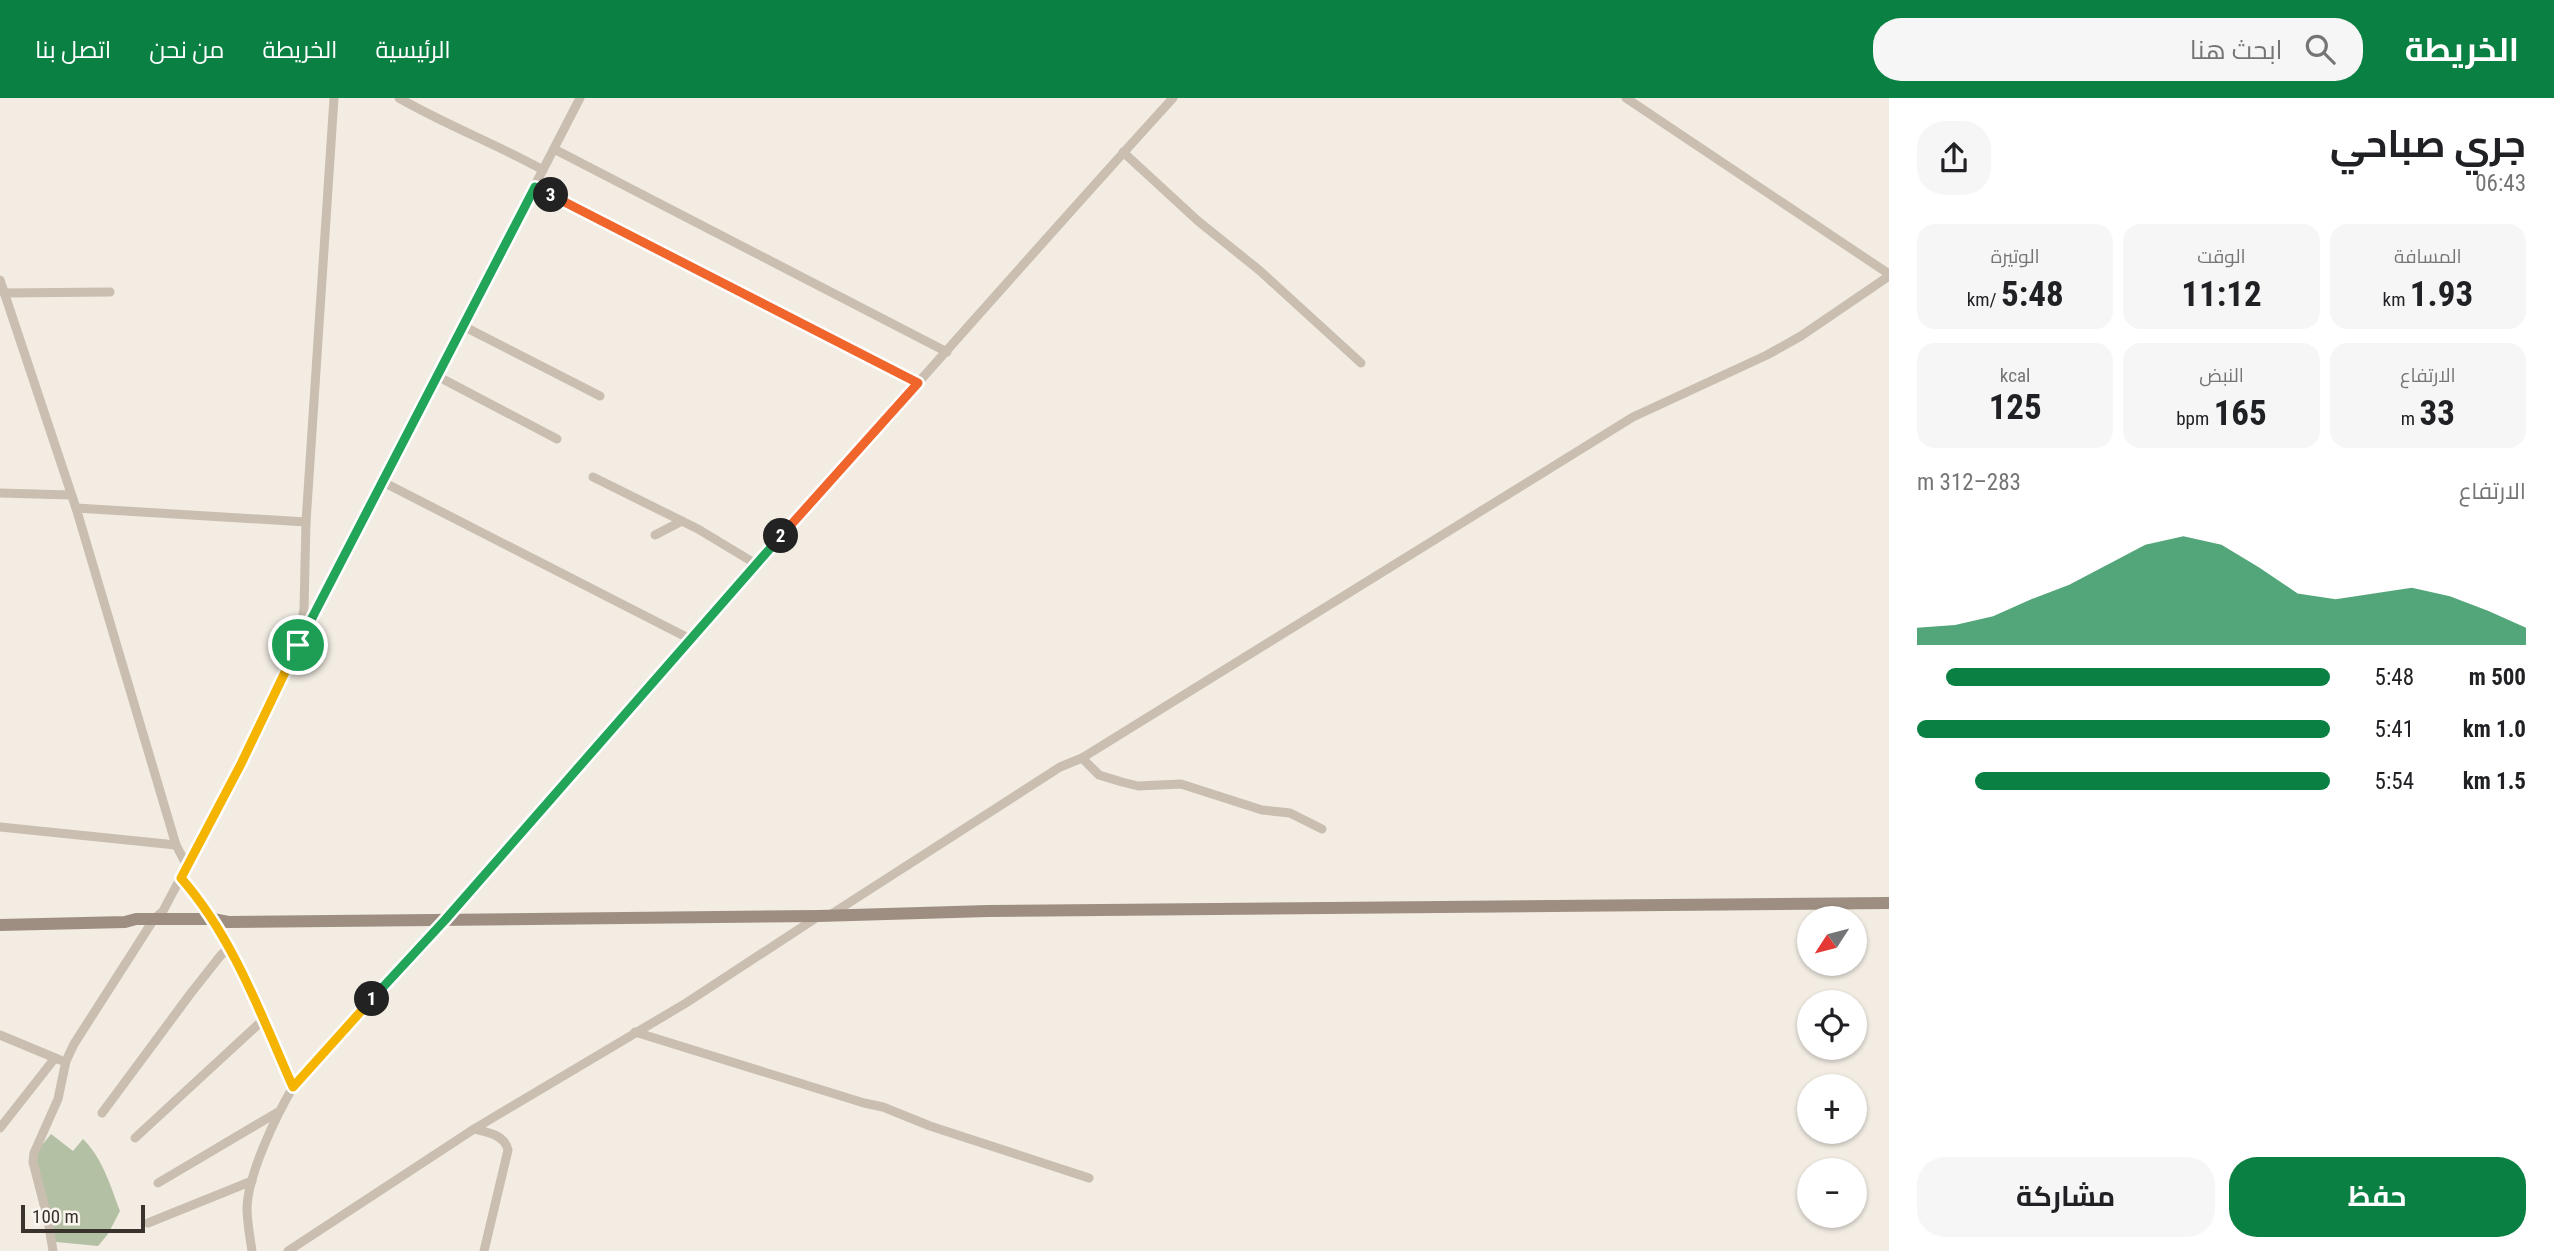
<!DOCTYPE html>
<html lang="ar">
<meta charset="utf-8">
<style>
body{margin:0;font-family:"Roboto Condensed",Cairo,sans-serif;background:#f6f6f6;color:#202124;direction:rtl;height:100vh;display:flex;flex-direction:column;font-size:26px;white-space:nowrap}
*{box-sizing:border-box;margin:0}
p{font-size:23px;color:#757577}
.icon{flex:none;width:38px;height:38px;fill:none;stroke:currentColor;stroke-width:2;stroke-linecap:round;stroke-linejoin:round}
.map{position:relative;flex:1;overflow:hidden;direction:ltr}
.sheet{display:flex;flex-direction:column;background:#fff;width:665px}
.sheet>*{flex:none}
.needle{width:46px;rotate:234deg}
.buttons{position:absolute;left:1797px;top:808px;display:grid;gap:14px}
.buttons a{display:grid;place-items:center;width:70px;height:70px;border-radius:50%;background:#fff;box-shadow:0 2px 5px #0004;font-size:35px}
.scale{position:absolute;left:21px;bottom:18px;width:124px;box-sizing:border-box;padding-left:7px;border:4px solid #39322d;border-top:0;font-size:19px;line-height:24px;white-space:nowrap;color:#39322d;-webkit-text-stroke:5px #faf6ef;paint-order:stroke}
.pin{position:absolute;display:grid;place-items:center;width:60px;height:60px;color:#fff;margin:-30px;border:4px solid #fff;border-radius:50%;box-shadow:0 2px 7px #0007}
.km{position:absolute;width:35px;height:35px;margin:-18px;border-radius:50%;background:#222;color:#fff;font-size:19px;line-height:35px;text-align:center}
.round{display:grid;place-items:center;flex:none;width:74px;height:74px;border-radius:28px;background:#f6f6f6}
.head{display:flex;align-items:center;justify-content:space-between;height:119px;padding:0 28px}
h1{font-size:38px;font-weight:700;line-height:52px}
.metrics{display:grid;grid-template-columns:repeat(3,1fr);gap:10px;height:119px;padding:7px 28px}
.metrics div{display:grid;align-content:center;border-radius:18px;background:#f6f6f6;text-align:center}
.metrics b{font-size:35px;font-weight:700}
.metrics small{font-size:19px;font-weight:400}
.metrics p{font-size:19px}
.chart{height:196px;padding:14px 28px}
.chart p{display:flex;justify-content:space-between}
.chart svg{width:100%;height:126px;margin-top:7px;fill:#0b8043;opacity:.7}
.cta{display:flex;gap:14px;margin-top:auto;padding:14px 28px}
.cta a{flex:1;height:80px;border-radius:28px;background:#0b8043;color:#fff;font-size:28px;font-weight:700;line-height:80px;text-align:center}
.cta a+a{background:#f6f6f6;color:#202124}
ul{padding:0 28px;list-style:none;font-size:23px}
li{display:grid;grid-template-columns:112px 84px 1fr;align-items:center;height:52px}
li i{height:18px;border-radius:9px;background:#0b8043}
header{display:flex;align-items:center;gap:42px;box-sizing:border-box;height:98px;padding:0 35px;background:#0b8043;color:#fff}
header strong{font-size:33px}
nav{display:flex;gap:38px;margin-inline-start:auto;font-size:24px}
.search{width:490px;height:63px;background:#f6f6f6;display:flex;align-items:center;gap:18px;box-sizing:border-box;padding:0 24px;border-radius:28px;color:#757577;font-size:26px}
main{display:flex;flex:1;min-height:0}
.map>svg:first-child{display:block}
.green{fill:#b4c0a4}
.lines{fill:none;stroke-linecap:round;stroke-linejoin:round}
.minor{stroke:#c9beaf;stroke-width:9}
.secondary{stroke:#9d8e81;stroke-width:12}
.split-1-casing{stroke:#fff;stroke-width:14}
.split-2-casing{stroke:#fff;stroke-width:14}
.split-3-casing{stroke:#fff;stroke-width:14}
.split-4-casing{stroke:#fff;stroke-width:14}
.split-1{stroke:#f5b400;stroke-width:9}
.split-2{stroke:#22a559;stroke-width:9}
.split-3{stroke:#f0652b;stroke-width:9}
.split-4{stroke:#22a559;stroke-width:9}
</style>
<header>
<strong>الخريطة</strong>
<div class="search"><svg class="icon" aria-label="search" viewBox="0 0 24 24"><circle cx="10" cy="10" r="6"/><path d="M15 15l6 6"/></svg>ابحث هنا</div>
<nav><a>الرئيسية</a><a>الخريطة</a><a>من نحن</a><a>اتصل بنا</a></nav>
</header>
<main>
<section class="sheet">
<div class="head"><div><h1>جري صباحي</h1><p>06:43</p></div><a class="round"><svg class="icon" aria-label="share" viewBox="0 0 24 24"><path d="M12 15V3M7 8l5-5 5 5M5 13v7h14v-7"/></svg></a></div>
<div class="metrics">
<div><p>المسافة</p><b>1.93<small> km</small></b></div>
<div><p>الوقت</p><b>11:12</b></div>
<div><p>الوتيرة</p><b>5:48<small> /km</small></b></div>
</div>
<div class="metrics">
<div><p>الارتفاع</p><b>33<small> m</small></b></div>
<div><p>النبض</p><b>165<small> bpm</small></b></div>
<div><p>kcal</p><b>125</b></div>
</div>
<div class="chart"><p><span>الارتفاع</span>283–312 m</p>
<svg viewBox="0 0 160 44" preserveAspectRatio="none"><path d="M0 44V38L10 37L20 34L30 28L40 23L50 16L60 9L70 6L80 9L90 17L100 26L110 28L120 26L130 24L140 27L150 32L160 38V44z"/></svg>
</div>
<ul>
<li><b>500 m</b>5:48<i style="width:93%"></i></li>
<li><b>1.0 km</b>5:41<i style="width:100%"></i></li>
<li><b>1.5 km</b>5:54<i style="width:86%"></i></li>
</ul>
<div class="cta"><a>حفظ</a><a>مشاركة</a></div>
</section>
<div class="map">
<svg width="1889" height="1153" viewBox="0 0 1889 1153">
<rect width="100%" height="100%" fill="#f2ece3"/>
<path class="green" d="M 51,1036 L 73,1053 L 83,1041 C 103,1061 110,1087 120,1113 L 108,1136 L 98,1148 L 56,1144 L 36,1061 L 38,1052 Z"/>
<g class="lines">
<g class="minor">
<path d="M 399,0 C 446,27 496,46 543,72"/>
<path d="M 1626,0 L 1889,176"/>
<path d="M 554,51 L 947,254"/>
<path d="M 1123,54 L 1198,123 L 1259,172 L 1361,265"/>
<path d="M 535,89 L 918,285"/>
<path d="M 0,182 L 76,410 L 176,747 L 187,768"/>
<path d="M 4,195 L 110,194"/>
<path d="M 463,228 L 600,298"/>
<path d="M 437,278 L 557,341"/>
<path d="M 593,379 L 698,431 L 756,466"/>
<path d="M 383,384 L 692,542"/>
<path d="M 0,395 L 71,397"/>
<path d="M 76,410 L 306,424"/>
<path d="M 655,437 L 682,423"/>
<path d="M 299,538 L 304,511 L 306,424 L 334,0"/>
<path d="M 1082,660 L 1099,677 L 1122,684 L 1138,688 L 1181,686 L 1262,712 L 1290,715 L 1322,731"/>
<path d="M 0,729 L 176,747"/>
<path d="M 181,780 C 234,839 261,917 293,989 C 276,1018 248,1076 247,1110 C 247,1124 250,1139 252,1153"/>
<path d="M 830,817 L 1060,669 L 1082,660 L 1633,319 L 1767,257 L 1801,238 L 1889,178"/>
<path d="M 635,934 L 864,1005 L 883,1009 L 930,1028 L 1089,1080"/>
<path d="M 0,937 L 60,962"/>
<path d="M 293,989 C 589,662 876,327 1173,0"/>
<path d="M 102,1015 L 191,895 L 221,857 L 229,850"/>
<path d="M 0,1030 L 55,960"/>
<path d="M 474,1031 C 487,1034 505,1037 508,1052 L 484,1153"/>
<path d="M 135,1040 L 263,922"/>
<path d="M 158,1085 L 278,1014"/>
<path d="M 148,1125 L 252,1083"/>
<path d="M 53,1153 L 48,1122 L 33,1064 L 34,1055 L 58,1001 L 66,963 L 74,946 L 154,821 L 163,813 L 241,666 L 298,547 L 580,0"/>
<path d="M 288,1153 L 474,1031 L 686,905 L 819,818"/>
</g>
<path class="secondary" d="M 0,827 L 125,824 L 136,821 L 213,821 L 228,824 L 819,818 L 988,813 L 1889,805"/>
</g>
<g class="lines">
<g class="split-1-casing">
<path id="split-1" d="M 298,547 L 241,666 L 181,780 C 233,839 261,917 293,989 L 372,901"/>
</g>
<g class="split-2-casing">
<path id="split-2" d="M 372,901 L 445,822 L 781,438"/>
</g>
<g class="split-3-casing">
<path id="split-3" d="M 551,97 L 918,285 L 781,438"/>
</g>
<g class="split-4-casing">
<path id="split-4" d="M 298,547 L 535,89 L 551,97"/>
</g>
<use href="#split-1" class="split-1"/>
<use href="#split-2" class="split-2"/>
<use href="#split-3" class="split-3"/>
<use href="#split-4" class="split-4"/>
</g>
</svg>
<div class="buttons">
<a><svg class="needle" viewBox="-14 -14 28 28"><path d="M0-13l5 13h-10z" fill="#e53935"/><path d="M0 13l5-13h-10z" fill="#757577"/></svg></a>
<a><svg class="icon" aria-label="locate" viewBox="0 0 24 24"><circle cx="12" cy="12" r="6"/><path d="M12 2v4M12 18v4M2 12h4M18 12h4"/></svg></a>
<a>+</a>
<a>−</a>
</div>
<div class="scale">100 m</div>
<div class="pin" style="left:298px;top:547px;background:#1e9e55"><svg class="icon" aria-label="arrive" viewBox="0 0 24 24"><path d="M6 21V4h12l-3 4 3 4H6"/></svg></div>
<b class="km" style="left:372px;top:901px">1</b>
<b class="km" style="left:781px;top:438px">2</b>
<b class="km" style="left:551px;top:97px">3</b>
</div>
</main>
